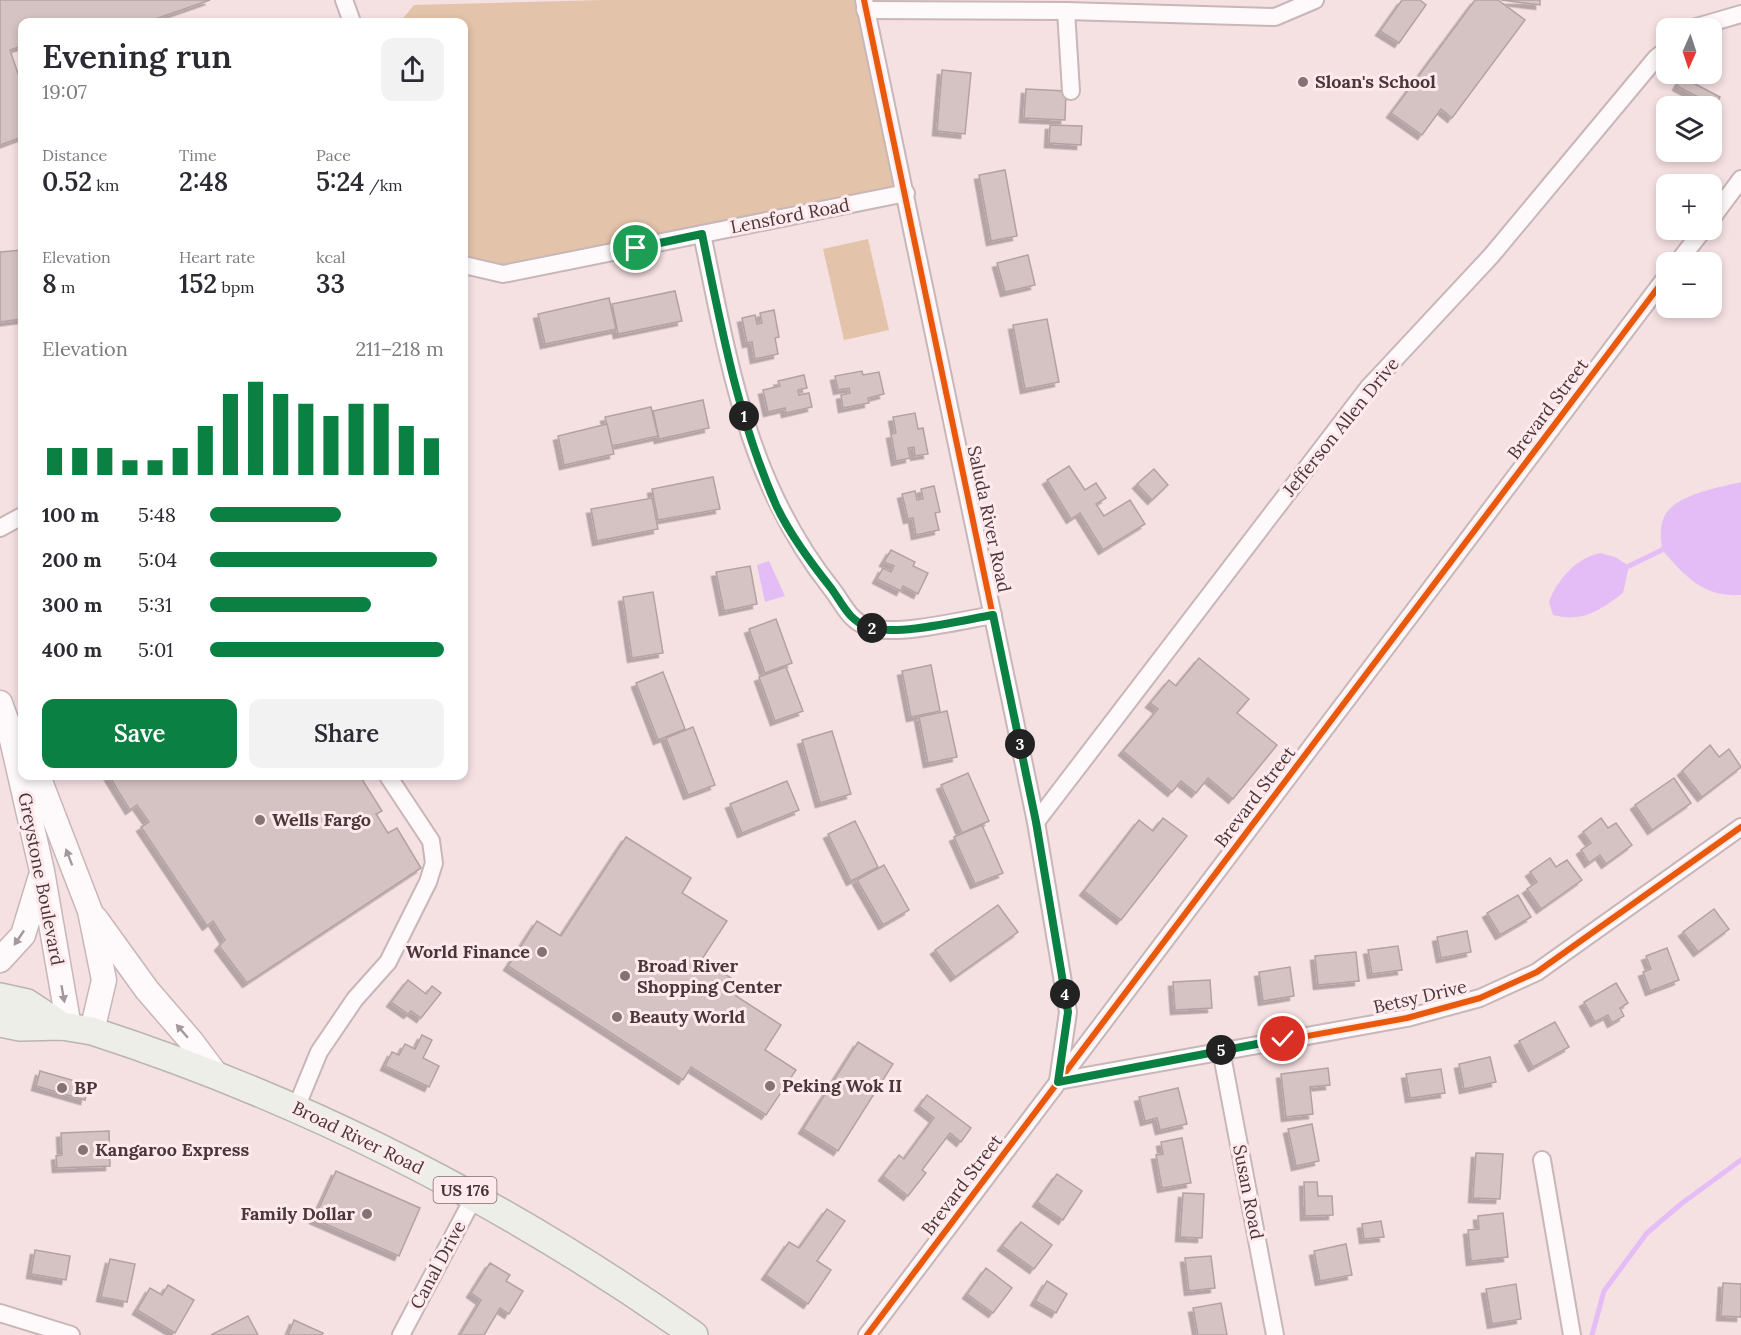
<!DOCTYPE html>
<meta charset="utf-8">
<style>
body{margin:0;font-family:Lora,serif;background:#f2f2f3;color:#2b2b33;height:100vh;display:flex;flex-direction:column;font-size:22px;white-space:nowrap}
*{box-sizing:border-box;margin:0}
p{font-size:20px;color:#7c7c81}
.icon{flex:none;width:33px;height:33px;fill:none;stroke:currentColor;stroke-width:2;stroke-linecap:round;stroke-linejoin:round}
.map{position:relative;flex:1;overflow:hidden}
.details{position:absolute;left:18px;top:18px;width:450px;height:762px;display:flex;flex-direction:column;background:#fff;border-radius:12px;box-shadow:0 3px 9px #0003}
.details>*{flex:none}
.needle{width:39px;rotate:183deg}
.fabs{position:absolute;left:1656px;top:18px;display:grid;gap:12px}
.fabs a{display:grid;place-items:center;width:66px;height:66px;border-radius:12px;background:#fff;box-shadow:0 3px 9px #0003;font-size:30px}
.pin{position:absolute;display:grid;place-items:center;width:51px;height:51px;color:#fff;margin:-26px;border:3px solid #fff;border-radius:50%;box-shadow:0 2px 6px #0007}
.km{position:absolute;width:30px;height:30px;margin:-15px;border-radius:50%;background:#222;color:#fff;font-size:16px;line-height:30px;text-align:center}
.round{display:grid;place-items:center;flex:none;width:63px;height:63px;border-radius:12px;background:#f2f2f3}
.headline{display:flex;align-items:center;justify-content:space-between;height:102px;padding:0 24px}
h1{font-size:33px;font-weight:600;line-height:45px}
.figures{display:grid;grid-template-columns:repeat(3,1fr);gap:9px;height:102px;padding:6px 24px}
.figures div{display:grid;align-content:center}
.figures b{font-size:26px;font-weight:600}
.figures small{font-size:16px;font-weight:400}
.figures p{font-size:16px}
.chart{height:168px;padding:12px 24px}
.chart p{display:flex;justify-content:space-between}
.chart svg{width:100%;height:108px;margin-top:6px;stroke:#0b8043;stroke-width:6}
.button{display:flex;gap:12px;margin-top:auto;padding:12px 24px}
.button a{flex:1;height:69px;border-radius:12px;background:#0b8043;color:#fff;font-size:24px;font-weight:600;line-height:69px;text-align:center}
.button a+a{background:#f2f2f3;color:#2b2b33}
ul{padding:0 24px;list-style:none;font-size:20px}
li{display:grid;grid-template-columns:96px 72px 1fr;align-items:center;height:45px}
li i{height:15px;border-radius:8px;background:#0b8043}
.map>svg:first-child{display:block}
.green{fill:#e3c3a9}
.water{fill:#e5bdf6}
.lines{fill:none;stroke-linecap:round;stroke-linejoin:round}
.stream{stroke:#e5bdf6;stroke-width:5}
.building{fill:#d5c3c3;stroke:#b3a2a1;stroke-width:1.5;filter:url(#shadow)}
.street-casing{stroke:#c8b6b8;stroke-width:20}
.secondary-casing{stroke:#c8b6b8;stroke-width:27}
.primary-casing{stroke:#bab5ac;stroke-width:30}
.street{stroke:#fefafb;stroke-width:16}
.secondary{stroke:#fefafb;stroke-width:24}
.primary{stroke:#eeeee9;stroke-width:27}
.cycleway-casing{stroke:#feeaec;stroke-width:10}
.cycleway{stroke:#e8590c;stroke-width:6}
.oneway{fill:#a4989a}
.route-casing{stroke:#fff;stroke-width:12}
.route{stroke:#0b8043;stroke-width:8}
.poi-dot{fill:#857274;stroke:#feeaec;stroke-width:2}
.labels{text-anchor:middle;stroke-width:6;stroke-linejoin:round;paint-order:stroke}
.shield{fill:#feeaec;stroke:#7f6c6e;stroke-width:1.5}
.shield-label{font-size:16px;font-weight:bold;fill:#493638}
.poi-label{font-size:18px;font-weight:bold;fill:#493638;stroke:#feeaec;text-anchor:start}
.street-label{font-size:18px;fill:#493638;stroke:#feeaec}
</style>
<div class="map">
<svg width="1741" height="1335" viewBox="0 0 1741 1335">
<defs>
<filter id="shadow"><feDropShadow dx="-4.5" dy="4.5" stdDeviation="0" flood-color="#0004"/></filter>
</defs>
<rect width="100%" height="100%" fill="#f5e0e2"/>
<g class="green">
<path d="M 603,0 L 864,0 L 906,193 L 503,274 L 464,265 L 464,22 L 400,22 L 414,5 Z"/>
<path d="M 868,239 L 889,330 L 844,340 L 823,249 Z"/>
</g>
<g class="water">
<path d="M 1741,482 L 1741,595 C 1703,597 1686,577 1662,550 C 1661,539 1659,528 1664,517 C 1675,494 1718,488 1741,482 Z"/>
<path d="M 1600,553 L 1615,557 L 1629,566 L 1623,593 C 1600,610 1583,623 1553,615 L 1549,602 C 1557,580 1576,558 1600,553 Z"/>
<path d="M 769,561 L 785,596 L 765,602 L 757,565 Z"/>
</g>
<g class="lines">
<g class="stream">
<path d="M 1629,566 L 1662,550"/>
<path d="M 1592,1335 L 1604,1291 L 1647,1233 L 1681,1204 L 1741,1160"/>
</g>
</g>
<g class="building">
<path d="M 0,0 L 210,0 L 147,22 L 22,22 L 22,46 L 10,50 L 22,85 L 22,137 L 0,145 Z"/>
<path d="M 1402,0 L 1420,0 L 1426,5 L 1399,43 L 1380,31 Z"/>
<path d="M 1475,0 L 1498,0 L 1525,20 L 1452,118 L 1441,109 L 1422,135 L 1391,113 Z"/>
<path d="M 1501,0 L 1540,0 L 1540,5 Z"/>
<path d="M 942,70 L 971,73 L 965,134 L 937,131 Z"/>
<path d="M 1682,77 L 1720,97 L 1715,106 L 1677,86 Z"/>
<path d="M 1026,89 L 1066,91 L 1065,120 L 1024,118 Z"/>
<path d="M 1050,125 L 1082,126 L 1081,145 L 1049,143 Z"/>
<path d="M 1005,170 L 1017,236 L 991,241 L 979,175 Z"/>
<path d="M 22,250 L 22,319 L 0,322 L 0,252 Z"/>
<path d="M 1028,255 L 1035,285 L 1005,292 L 997,263 Z"/>
<path d="M 675,291 L 682,321 L 618,334 L 612,304 Z"/>
<path d="M 609,298 L 616,329 L 545,344 L 538,314 Z"/>
<path d="M 774,310 L 779,337 L 775,338 L 778,354 L 755,359 L 752,342 L 747,343 L 742,318 L 755,315 L 757,324 L 762,323 L 760,313 Z"/>
<path d="M 1047,319 L 1059,382 L 1025,389 L 1013,325 Z"/>
<path d="M 862,371 L 863,375 L 879,372 L 884,394 L 868,398 L 869,403 L 843,408 L 841,395 L 850,393 L 849,388 L 838,390 L 835,376 Z"/>
<path d="M 804,375 L 807,388 L 798,390 L 799,395 L 809,393 L 812,407 L 786,413 L 785,408 L 768,412 L 763,390 L 780,386 L 778,381 Z"/>
<path d="M 703,400 L 709,428 L 659,439 L 653,411 Z"/>
<path d="M 651,407 L 658,436 L 612,446 L 605,417 Z"/>
<path d="M 915,413 L 918,429 L 923,428 L 928,454 L 915,456 L 914,447 L 908,448 L 910,458 L 896,461 L 891,434 L 896,433 L 893,417 Z"/>
<path d="M 607,424 L 614,454 L 564,465 L 558,436 Z"/>
<path d="M 1069,466 L 1085,490 L 1096,483 L 1106,498 L 1096,504 L 1104,516 L 1130,500 L 1145,524 L 1103,550 L 1080,513 L 1071,519 L 1047,480 Z"/>
<path d="M 1154,469 L 1168,485 L 1152,500 L 1137,484 Z"/>
<path d="M 713,477 L 720,509 L 658,520 L 652,489 Z"/>
<path d="M 934,486 L 940,512 L 935,513 L 939,530 L 916,535 L 913,518 L 908,519 L 902,494 L 915,491 L 917,500 L 923,499 L 921,489 Z"/>
<path d="M 652,498 L 658,529 L 597,541 L 591,509 Z"/>
<path d="M 891,550 L 915,562 L 913,566 L 928,573 L 918,594 L 903,586 L 901,591 L 877,579 L 883,568 L 891,572 L 894,566 L 884,562 Z"/>
<path d="M 750,566 L 757,604 L 724,611 L 716,572 Z"/>
<path d="M 653,592 L 663,653 L 632,658 L 623,597 Z"/>
<path d="M 776,619 L 792,663 L 765,673 L 749,629 Z"/>
<path d="M 1199,658 L 1249,699 L 1237,713 L 1277,745 L 1233,799 L 1208,778 L 1196,793 L 1181,781 L 1172,792 L 1123,751 L 1158,709 L 1150,703 L 1169,680 L 1176,686 Z"/>
<path d="M 931,665 L 940,711 L 911,717 L 902,671 Z"/>
<path d="M 786,667 L 803,711 L 775,721 L 759,677 Z"/>
<path d="M 663,672 L 685,729 L 658,740 L 636,683 Z"/>
<path d="M 947,711 L 957,757 L 928,763 L 919,717 Z"/>
<path d="M 693,727 L 715,785 L 688,795 L 666,738 Z"/>
<path d="M 832,731 L 851,794 L 820,803 L 802,740 Z"/>
<path d="M 1710,745 L 1719,757 L 1729,749 L 1741,767 L 1702,797 L 1682,771 Z"/>
<path d="M 968,773 L 989,821 L 962,833 L 941,785 Z"/>
<path d="M 109,776 L 360,776 L 382,811 L 376,814 L 388,833 L 397,828 L 421,868 L 247,983 L 219,946 L 225,940 L 213,921 L 207,926 L 141,827 L 149,822 L 137,805 L 130,810 Z"/>
<path d="M 1674,778 L 1691,803 L 1652,830 L 1635,805 Z"/>
<path d="M 787,781 L 799,810 L 742,833 L 730,804 Z"/>
<path d="M 1163,818 L 1187,836 L 1121,920 L 1084,891 L 1139,820 L 1153,831 Z"/>
<path d="M 1601,818 L 1608,828 L 1616,823 L 1632,845 L 1606,864 L 1600,855 L 1589,863 L 1581,850 L 1591,843 L 1583,832 Z"/>
<path d="M 855,821 L 878,867 L 851,881 L 828,834 Z"/>
<path d="M 982,825 L 1003,873 L 975,884 L 954,837 Z"/>
<path d="M 626,837 L 691,878 L 682,893 L 727,921 L 702,959 L 743,986 L 736,996 L 781,1025 L 765,1050 L 796,1070 L 766,1115 L 691,1067 L 683,1080 L 508,966 L 537,921 L 561,936 Z"/>
<path d="M 1550,858 L 1556,867 L 1567,860 L 1582,880 L 1541,909 L 1527,889 L 1537,882 L 1530,872 Z"/>
<path d="M 884,865 L 909,910 L 883,925 L 857,880 Z"/>
<path d="M 1518,895 L 1531,917 L 1500,935 L 1487,913 Z"/>
<path d="M 998,905 L 1018,932 L 955,977 L 935,950 Z"/>
<path d="M 1714,909 L 1729,929 L 1698,952 L 1683,932 Z"/>
<path d="M 1467,931 L 1471,952 L 1441,958 L 1437,937 Z"/>
<path d="M 1398,946 L 1402,970 L 1372,974 L 1368,950 Z"/>
<path d="M 1667,948 L 1679,980 L 1650,991 L 1643,972 L 1651,969 L 1646,956 Z"/>
<path d="M 1356,952 L 1359,981 L 1318,985 L 1315,956 Z"/>
<path d="M 1290,967 L 1294,996 L 1263,1001 L 1259,972 Z"/>
<path d="M 408,980 L 426,994 L 432,986 L 441,993 L 421,1018 L 411,1011 L 408,1014 L 391,1002 Z"/>
<path d="M 1210,980 L 1212,1008 L 1175,1010 L 1173,982 Z"/>
<path d="M 1616,983 L 1628,1003 L 1620,1008 L 1624,1016 L 1612,1023 L 1608,1015 L 1595,1022 L 1584,1002 Z"/>
<path d="M 1555,1022 L 1569,1047 L 1533,1067 L 1519,1041 Z"/>
<path d="M 422,1035 L 432,1040 L 423,1058 L 439,1066 L 429,1087 L 385,1066 L 392,1052 L 399,1055 L 405,1044 L 415,1049 Z"/>
<path d="M 858,1042 L 893,1064 L 838,1151 L 803,1129 Z"/>
<path d="M 1490,1057 L 1496,1082 L 1464,1089 L 1459,1064 Z"/>
<path d="M 1328,1068 L 1330,1085 L 1310,1087 L 1313,1114 L 1286,1117 L 1281,1074 Z"/>
<path d="M 1441,1069 L 1445,1093 L 1410,1098 L 1406,1074 Z"/>
<path d="M 40,1071 L 89,1085 L 85,1100 L 36,1086 Z"/>
<path d="M 1178,1088 L 1187,1124 L 1160,1130 L 1157,1118 L 1145,1121 L 1139,1097 Z"/>
<path d="M 927,1095 L 971,1128 L 961,1142 L 950,1133 L 922,1170 L 926,1173 L 908,1196 L 883,1176 L 899,1155 L 904,1159 L 934,1118 L 919,1106 Z"/>
<path d="M 1312,1124 L 1319,1161 L 1296,1166 L 1288,1129 Z"/>
<path d="M 109,1131 L 110,1166 L 57,1168 L 56,1156 L 62,1155 L 61,1133 Z"/>
<path d="M 1182,1138 L 1191,1183 L 1162,1188 L 1156,1155 L 1163,1154 L 1161,1142 Z"/>
<path d="M 1476,1153 L 1503,1154 L 1500,1199 L 1473,1198 Z"/>
<path d="M 336,1171 L 420,1208 L 399,1256 L 314,1219 Z"/>
<path d="M 1057,1174 L 1082,1191 L 1063,1220 L 1037,1202 Z"/>
<path d="M 1304,1182 L 1317,1182 L 1318,1196 L 1332,1196 L 1333,1215 L 1305,1216 Z"/>
<path d="M 1183,1193 L 1204,1194 L 1202,1238 L 1180,1237 Z"/>
<path d="M 827,1209 L 845,1221 L 817,1261 L 831,1270 L 808,1304 L 766,1275 L 789,1242 L 799,1248 Z"/>
<path d="M 1503,1213 L 1508,1257 L 1471,1261 L 1468,1230 L 1479,1229 L 1478,1216 Z"/>
<path d="M 1381,1221 L 1384,1237 L 1364,1239 L 1362,1224 Z"/>
<path d="M 1021,1222 L 1052,1245 L 1034,1269 L 1002,1246 Z"/>
<path d="M 1346,1244 L 1352,1275 L 1320,1281 L 1314,1251 Z"/>
<path d="M 35,1250 L 70,1256 L 66,1280 L 31,1274 Z"/>
<path d="M 1211,1256 L 1215,1288 L 1189,1291 L 1185,1258 Z"/>
<path d="M 110,1259 L 135,1264 L 127,1302 L 101,1297 Z"/>
<path d="M 490,1263 L 510,1275 L 506,1281 L 523,1291 L 509,1314 L 500,1308 L 484,1335 L 460,1335 L 481,1300 L 471,1293 Z"/>
<path d="M 986,1268 L 1012,1288 L 993,1313 L 967,1294 Z"/>
<path d="M 1047,1281 L 1067,1294 L 1056,1313 L 1035,1301 Z"/>
<path d="M 1723,1283 L 1741,1284 L 1741,1317 L 1721,1316 Z"/>
<path d="M 1516,1284 L 1521,1319 L 1492,1324 L 1486,1289 Z"/>
<path d="M 168,1285 L 194,1300 L 175,1333 L 137,1310 L 150,1288 L 162,1295 Z"/>
<path d="M 1221,1303 L 1227,1335 L 1198,1335 L 1193,1308 Z"/>
<path d="M 248,1316 L 258,1335 L 211,1335 Z"/>
<path d="M 294,1320 L 323,1333 L 322,1335 L 288,1335 Z"/>
</g>
<g class="lines">
<g class="street-casing">
<g id="street">
<path d="M 344,0 L 352,22"/>
<path d="M 864,0 L 1036,822 L 1068,1012 L 1058,1081 L 1407,1018 L 1480,998 L 1537,972 L 1741,827"/>
<path d="M 865,10 L 1066,11 L 1275,17 L 1315,0"/>
<path d="M 1066,11 L 1071,91"/>
<path d="M 1693,28 L 1741,14"/>
<path d="M 1712,218 L 1741,179"/>
<path d="M 702,234 C 729,363 747,482 831,588 C 843,603 849,621 868,627 C 895,637 963,620 993,615"/>
<path d="M 1678,262 L 1703,230"/>
<path d="M 464,265 L 503,274 L 906,193"/>
<path d="M 0,528 L 22,516"/>
<path d="M 1036,822 L 1368,388 L 1491,256 L 1656,58 L 1666,50"/>
<path d="M 1221,1050 L 1275,1335"/>
<path d="M 296,1108 L 319,1052 L 355,999 L 388,962 L 428,882 L 434,863 L 431,841 L 388,776"/>
<path d="M 1542,1160 L 1572,1335"/>
<path d="M 0,1313 L 71,1335"/>
<path d="M 401,1335 L 475,1195"/>
<path d="M 867,1335 L 1666,277"/>
</g>
</g>
<g class="secondary-casing">
<g id="secondary">
<path d="M 0,703 L 10,731 L 42,871 L 69,1027"/>
<path d="M 38,776 L 90,911 L 104,980 L 92,1031"/>
<path d="M 95,918 L 147,990 L 191,1041 L 218,1077"/>
<path d="M 0,960 L 23,935 L 40,879"/>
</g>
</g>
<g class="primary-casing">
<g id="primary">
<path d="M 0,997 L 27,1003 L 62,1026"/>
<path d="M 0,1023 L 20,1027 L 62,1026 L 92,1031 C 308,1101 510,1205 694,1335"/>
</g>
</g>
<use href="#street" class="street"/>
<use href="#secondary" class="secondary"/>
<use href="#primary" class="primary"/>
<g class="cycleway-casing">
<g id="cycleway">
<path d="M 864,0 L 1036,822 L 1068,1012 L 1058,1081 L 1407,1018 L 1480,998 L 1537,972 L 1741,827"/>
<path d="M 867,1335 L 1666,277"/>
</g>
</g>
<use href="#cycleway" class="cycleway"/>
</g>
<defs><path id="oneway-solid" d="M-6-.8H1V-3.2L6.5 0L1 3.2V.8H-6Z" transform="scale(1.5)"/></defs>
<g class="oneway">
<use href="#oneway-solid" transform="translate(69 857) rotate(-111)"/>
<use href="#oneway-solid" transform="translate(19 938) rotate(124)"/>
<use href="#oneway-solid" transform="translate(63 994) rotate(80)"/>
<use href="#oneway-solid" transform="translate(182 1031) rotate(-131)"/>
</g>
<g class="lines">
<g class="route-casing">
<path id="route" d="M 636,248 L 702,234 C 721,326 738,419 776,505 C 790,535 811,563 831,588 C 842,603 849,621 868,627 C 895,637 963,620 993,615 L 1036,822 L 1068,1012 L 1058,1082 L 1283,1039"/>
</g>
<use href="#route" class="route"/>
</g>
<g class="poi-dot">
<circle cx="1303" cy="82" r="6"/>
<circle cx="260" cy="820" r="6"/>
<circle cx="542" cy="952" r="6"/>
<circle cx="625" cy="976" r="6"/>
<circle cx="617" cy="1017" r="6"/>
<circle cx="770" cy="1086" r="6"/>
<circle cx="62" cy="1088" r="6"/>
<circle cx="83" cy="1150" r="6"/>
<circle cx="367" cy="1214" r="6"/>
</g>
<g class="labels">
<rect class="shield" x="433.5" y="1177" width="63" height="26" rx="4.5"/>
<g class="shield-label">
<text x="465" y="1196">US 176</text>
</g>
<g class="poi-label">
<text x="1315" y="88">Sloan's School</text>
<text x="272" y="826">Wells Fargo</text>
<text x="530" y="958" text-anchor="end">World Finance</text>
<text x="637" y="972">Broad River<tspan x="637" dy="21">Shopping Center</tspan></text>
<text x="629" y="1023">Beauty World</text>
<text x="782" y="1092">Peking Wok II</text>
<text x="74" y="1094">BP</text>
<text x="95" y="1156">Kangaroo Express</text>
<text x="355" y="1220" text-anchor="end">Family Dollar</text>
</g>
<g class="street-label">
<text transform="translate(790 216) rotate(-11)" y="6">Lensford Road</text>
<text transform="translate(1548 409) rotate(-53)" y="6">Brevard Street</text>
<text transform="translate(1341 427) rotate(-51)" y="6">Jefferson Allen Drive</text>
<text transform="translate(989 519) rotate(78)" y="6">Saluda River Road</text>
<text transform="translate(1255 797) rotate(-53)" y="6">Brevard Street</text>
<text transform="translate(41 879) rotate(79)" y="6">Greystone Boulevard</text>
<text transform="translate(1420 997) rotate(-13)" y="6">Betsy Drive</text>
<text transform="translate(358 1138) rotate(26)" y="6">Broad River Road</text>
<text transform="translate(962 1185) rotate(-53)" y="6">Brevard Street</text>
<text transform="translate(1248 1192) rotate(79)" y="6">Susan Road</text>
<text transform="translate(438 1265) rotate(-62)" y="6">Canal Drive</text>
</g>
</g>
</svg>
<div class="fabs">
<a><svg class="needle" viewBox="-14 -14 28 28"><path d="M0-13l5 13h-10z" fill="#e53935"/><path d="M0 13l5-13h-10z" fill="#7c7c81"/></svg></a>
<a><svg class="icon" aria-label="layers" viewBox="0 0 24 24"><path d="M12 4l9 5-9 5-9-5zM3 14l9 5 9-5"/></svg></a>
<a>+</a>
<a>−</a>
</div>
<div class="pin" style="left:636px;top:248px;background:#1e9e55"><svg class="icon" aria-label="arrive" viewBox="0 0 24 24"><path d="M6 21V4h12l-3 4 3 4H6"/></svg></div>
<div class="pin" style="left:1283px;top:1039px;background:#d93025"><svg class="icon" aria-label="check" viewBox="0 0 24 24"><path d="M5 12l5 5 9-10"/></svg></div>
<b class="km" style="left:744px;top:416px">1</b>
<b class="km" style="left:872px;top:628px">2</b>
<b class="km" style="left:1020px;top:744px">3</b>
<b class="km" style="left:1065px;top:994px">4</b>
<b class="km" style="left:1221px;top:1050px">5</b>
<section class="details">
<div class="headline"><div><h1>Evening run</h1><p>19:07</p></div><a class="round"><svg class="icon" aria-label="share" viewBox="0 0 24 24"><path d="M12 15V3M7 8l5-5 5 5M5 13v7h14v-7"/></svg></a></div>
<div class="figures">
<div><p>Distance</p><b>0.52<small> km</small></b></div>
<div><p>Time</p><b>2:48</b></div>
<div><p>Pace</p><b>5:24<small> /km</small></b></div>
</div>
<div class="figures">
<div><p>Elevation</p><b>8<small> m</small></b></div>
<div><p>Heart rate</p><b>152<small> bpm</small></b></div>
<div><p>kcal</p><b>33</b></div>
</div>
<div class="chart"><p><span>Elevation</span>211–218 m</p>
<svg viewBox="0 0 160 44" preserveAspectRatio="none"><path d="M5 44V33M15 44V33M25 44V33M35 44V38M45 44V38M55 44V33M65 44V24M75 44V11M85 44V6M95 44V11M105 44V15M115 44V20M125 44V15M135 44V15M145 44V24M155 44V29"/></svg>
</div>
<ul>
<li><b>100 m</b>5:48<i style="width:56%"></i></li>
<li><b>200 m</b>5:04<i style="width:97%"></i></li>
<li><b>300 m</b>5:31<i style="width:69%"></i></li>
<li><b>400 m</b>5:01<i style="width:100%"></i></li>
</ul>
<div class="button"><a>Save</a><a>Share</a></div>
</section>
</div>
